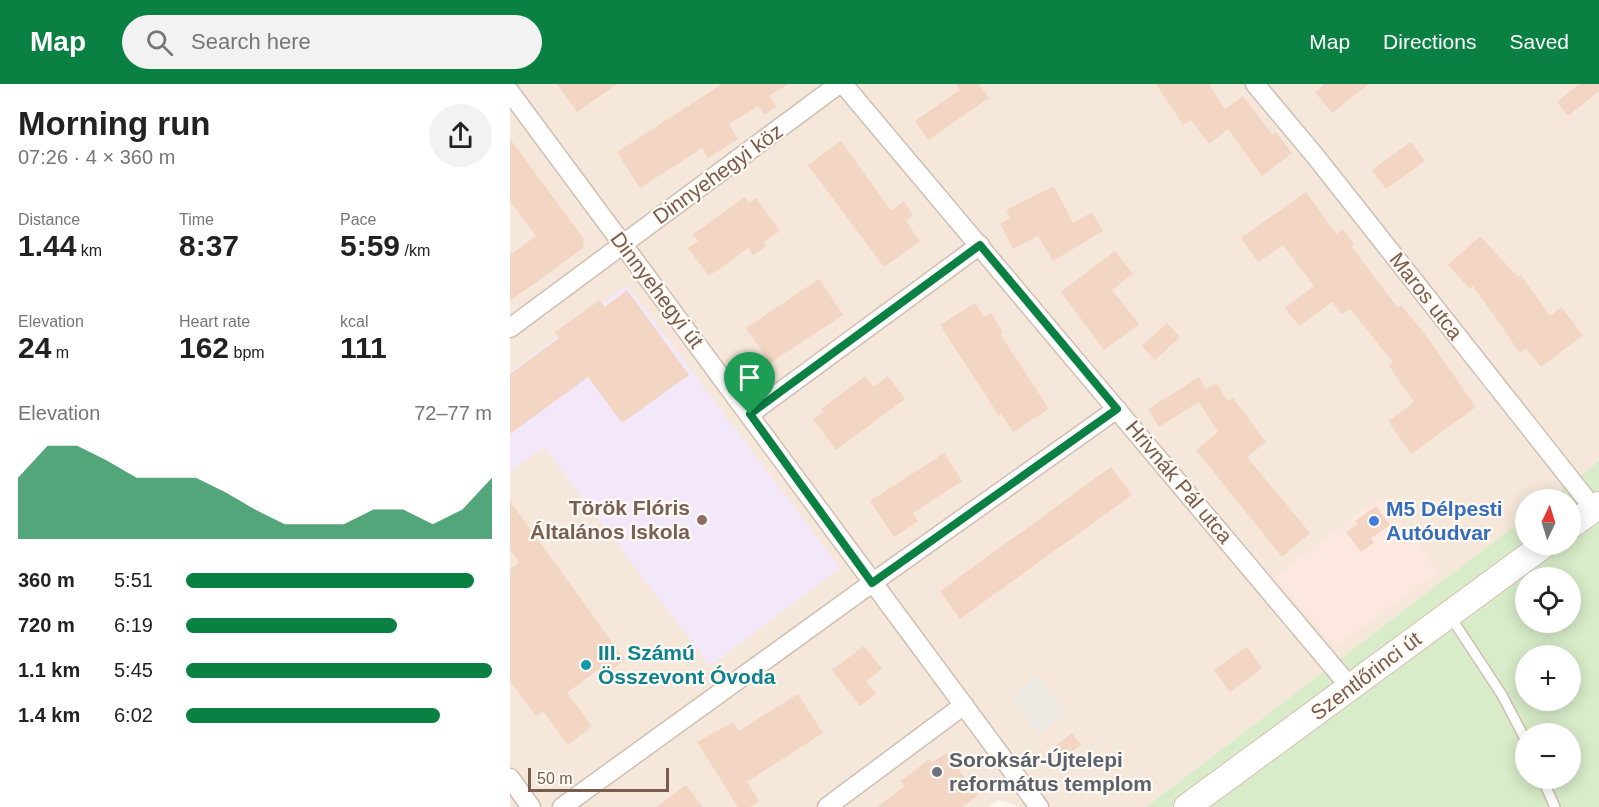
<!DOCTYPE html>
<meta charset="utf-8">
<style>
body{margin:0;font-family:Helvetica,sans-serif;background:#f2f2f2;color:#222;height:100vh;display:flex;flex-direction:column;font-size:22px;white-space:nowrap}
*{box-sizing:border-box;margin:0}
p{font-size:20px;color:#767676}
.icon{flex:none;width:33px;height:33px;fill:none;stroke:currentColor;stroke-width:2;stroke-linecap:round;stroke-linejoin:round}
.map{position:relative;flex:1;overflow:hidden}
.drawer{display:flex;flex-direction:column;background:#fff;width:510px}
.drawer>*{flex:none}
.needle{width:39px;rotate:4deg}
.buttons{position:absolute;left:1005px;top:405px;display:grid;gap:12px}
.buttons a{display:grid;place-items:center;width:66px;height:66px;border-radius:50%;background:#fff;box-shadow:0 3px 15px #0003;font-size:30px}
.scale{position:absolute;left:18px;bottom:15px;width:141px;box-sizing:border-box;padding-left:6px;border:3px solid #7a5c4d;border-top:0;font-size:16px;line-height:21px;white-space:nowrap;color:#7a5c4d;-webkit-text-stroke:4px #fffaf3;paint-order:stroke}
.pin{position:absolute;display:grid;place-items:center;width:51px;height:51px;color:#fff;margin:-62px -26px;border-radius:50% 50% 50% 0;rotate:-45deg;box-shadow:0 0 6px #0007}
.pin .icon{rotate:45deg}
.round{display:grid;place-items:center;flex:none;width:63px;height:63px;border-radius:32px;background:#f2f2f2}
.overview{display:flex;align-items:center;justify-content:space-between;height:102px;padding:0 18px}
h1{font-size:33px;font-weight:800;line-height:45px}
.metrics{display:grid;grid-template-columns:repeat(3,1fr);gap:9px;height:102px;padding:6px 18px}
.metrics div{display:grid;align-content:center}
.metrics b{font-size:30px;font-weight:800}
.metrics small{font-size:16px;font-weight:400}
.metrics p{font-size:16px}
.chart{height:168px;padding:12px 18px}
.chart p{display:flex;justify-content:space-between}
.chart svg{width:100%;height:108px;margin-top:6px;fill:#0b8043;opacity:.7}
ul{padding:0 18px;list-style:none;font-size:20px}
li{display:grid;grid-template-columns:96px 72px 1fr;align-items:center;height:45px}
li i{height:15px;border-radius:8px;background:#0b8043}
header{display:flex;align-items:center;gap:36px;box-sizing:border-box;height:84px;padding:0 30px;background:#0b8043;color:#fff}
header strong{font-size:28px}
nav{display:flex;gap:33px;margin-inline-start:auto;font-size:21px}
.search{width:420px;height:54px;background:#f2f2f2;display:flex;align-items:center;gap:15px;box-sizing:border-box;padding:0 21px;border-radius:33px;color:#767676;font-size:22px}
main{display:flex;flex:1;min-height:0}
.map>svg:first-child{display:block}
.residential{fill:#f5e8da}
.commercial{fill:#fde8e0}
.industrial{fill:#efe9e4}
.education{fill:#f3e8fa}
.green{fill:#d8ecc9;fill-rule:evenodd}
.building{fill:#f3d5c3}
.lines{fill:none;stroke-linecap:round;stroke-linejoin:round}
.lane-casing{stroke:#d1beb0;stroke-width:12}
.street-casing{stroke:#d1beb0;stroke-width:21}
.secondary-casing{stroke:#d6c0b0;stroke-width:28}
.lane{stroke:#fff;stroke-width:9}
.street{stroke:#fff;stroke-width:18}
.secondary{stroke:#fff;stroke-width:26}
.route-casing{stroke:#fff;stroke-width:12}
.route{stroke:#0b8043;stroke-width:8}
.education-dot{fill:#8d6e63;stroke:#fffaf3;stroke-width:2}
.shop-dot{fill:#3f7fe0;stroke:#fffaf3;stroke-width:2}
.culture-dot{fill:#0f9aa8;stroke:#fffaf3;stroke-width:2}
.worship-dot{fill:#6b7280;stroke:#fffaf3;stroke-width:2}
.labels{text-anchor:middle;stroke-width:4.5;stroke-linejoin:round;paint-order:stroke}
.street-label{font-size:21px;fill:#7a5c4d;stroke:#fffaf3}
.education-label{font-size:21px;font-weight:bold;fill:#785e54;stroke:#fffaf3;text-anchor:end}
.shop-label{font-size:21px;font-weight:bold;fill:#366cbe;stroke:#fffaf3;text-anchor:start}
.culture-label{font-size:21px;font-weight:bold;fill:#0d838f;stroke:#fffaf3;text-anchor:start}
.worship-label{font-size:21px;font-weight:bold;fill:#5b616d;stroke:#fffaf3;text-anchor:start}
</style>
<header>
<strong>Map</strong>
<div class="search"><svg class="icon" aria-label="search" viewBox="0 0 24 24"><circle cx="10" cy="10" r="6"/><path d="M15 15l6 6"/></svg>Search here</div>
<nav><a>Map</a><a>Directions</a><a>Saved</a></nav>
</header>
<main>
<section class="drawer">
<div class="overview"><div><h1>Morning run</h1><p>07:26 · 4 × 360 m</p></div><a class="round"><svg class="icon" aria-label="share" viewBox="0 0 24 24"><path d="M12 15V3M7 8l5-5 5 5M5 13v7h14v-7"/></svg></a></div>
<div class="metrics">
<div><p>Distance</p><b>1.44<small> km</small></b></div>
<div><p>Time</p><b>8:37</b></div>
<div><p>Pace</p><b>5:59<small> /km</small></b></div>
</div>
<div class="metrics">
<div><p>Elevation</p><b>24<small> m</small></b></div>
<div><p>Heart rate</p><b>162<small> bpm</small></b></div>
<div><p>kcal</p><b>111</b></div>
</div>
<div class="chart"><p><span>Elevation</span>72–77 m</p>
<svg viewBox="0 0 160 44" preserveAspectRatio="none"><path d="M0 44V19L10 6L20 6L30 12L40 19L50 19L60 19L70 25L80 32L90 38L100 38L110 38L120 32L130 32L140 38L150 32L160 19V44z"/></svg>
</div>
<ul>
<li><b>360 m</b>5:51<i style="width:94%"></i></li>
<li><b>720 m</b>6:19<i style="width:69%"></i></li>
<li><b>1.1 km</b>5:45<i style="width:100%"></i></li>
<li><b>1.4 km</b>6:02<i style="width:83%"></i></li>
</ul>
</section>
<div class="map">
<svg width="1089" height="723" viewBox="0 0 1089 723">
<rect width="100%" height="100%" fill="#fdf6ec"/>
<path class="residential" d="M 0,0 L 1089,0 L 1089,377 L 1040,415 L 1016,416 L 1015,434 L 636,723 L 510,723 L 488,716 L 479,723 L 0,723 Z"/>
<path class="commercial" d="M 871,412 L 928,488 L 825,563 L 765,493 Z"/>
<path class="industrial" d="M 528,591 L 557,629 L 528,651 L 500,612 Z"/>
<path class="education" d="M 117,201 L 330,484 L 200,582 L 34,363 L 0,388 L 0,288 Z"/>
<path class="green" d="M 1089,377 L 1089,723 L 636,723 L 1015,434 L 1016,460 L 1060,460 L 1060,416 L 1040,415 ZM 1016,494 L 1060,494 L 1060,538 L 1016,538 ZM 1016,572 L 1060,572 L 1060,616 L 1016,616 ZM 1016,650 L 1060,650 L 1060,694 L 1016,694 Z"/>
<g class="building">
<path d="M 47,0 L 107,0 L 67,28 Z"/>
<path d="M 212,0 L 278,0 L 259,12 L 266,23 L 254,31 L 248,22 L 219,40 L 228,55 L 198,74 L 192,64 L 130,104 L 107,68 Z"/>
<path d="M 446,0 L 469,0 L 479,14 L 418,56 L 405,37 L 450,6 Z"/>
<path d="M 646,0 L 699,0 L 715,25 L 733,12 L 762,50 L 766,48 L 782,69 L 752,92 L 718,45 L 699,60 L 681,36 L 673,41 Z"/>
<path d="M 815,0 L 859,0 L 822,29 L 805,8 Z"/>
<path d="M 1069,0 L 1089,0 L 1089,7 L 1058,32 L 1047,18 Z"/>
<path d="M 0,55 L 74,155 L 73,164 L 0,217 L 0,171 L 26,152 L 0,117 Z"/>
<path d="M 331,57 L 381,127 L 394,117 L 403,131 L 396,137 L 410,157 L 374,183 L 298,81 Z"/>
<path d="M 901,58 L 915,77 L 876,105 L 862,86 Z"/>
<path d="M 544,102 L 563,139 L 582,128 L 593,147 L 543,177 L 528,152 L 503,165 L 490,140 L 500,134 L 496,126 Z"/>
<path d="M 796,108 L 826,150 L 833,145 L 844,161 L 842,163 L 888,224 L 891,221 L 914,249 L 966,323 L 901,370 L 878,337 L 904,318 L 879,282 L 883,278 L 840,225 L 832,230 L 822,218 L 789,242 L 775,224 L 804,202 L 773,161 L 748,178 L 731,154 Z"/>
<path d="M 235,113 L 239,119 L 246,114 L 270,147 L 254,158 L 256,162 L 243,171 L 238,164 L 199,192 L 178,164 L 188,157 L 183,150 Z"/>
<path d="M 970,152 L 1008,193 L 1011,191 L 1040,232 L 1051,223 L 1073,251 L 1031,283 L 1016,264 L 1010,269 L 963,202 L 960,205 L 938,181 Z"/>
<path d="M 605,167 L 623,190 L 602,206 L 629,240 L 594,266 L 551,208 Z"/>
<path d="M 309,195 L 333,231 L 260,279 L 236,244 Z"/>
<path d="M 117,206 L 179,291 L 112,339 L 78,293 L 0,350 L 0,290 L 49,254 L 45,248 L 90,216 L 95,223 Z"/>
<path d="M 465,219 L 474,233 L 481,229 L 493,248 L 490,250 L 539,325 L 503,348 L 491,330 L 489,332 L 430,241 Z"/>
<path d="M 657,239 L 670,253 L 645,276 L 632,262 Z"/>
<path d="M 355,292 L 364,303 L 378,292 L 395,315 L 326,366 L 303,335 L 314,328 L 311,325 Z"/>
<path d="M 689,293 L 696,305 L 706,299 L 718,317 L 723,314 L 756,358 L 737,373 L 800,449 L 772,473 L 686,366 L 708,348 L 689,318 L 649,343 L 638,325 Z"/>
<path d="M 434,369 L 452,397 L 403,429 L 408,437 L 384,453 L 360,417 Z"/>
<path d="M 601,383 L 622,411 L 450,535 L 430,507 Z"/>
<path d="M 0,417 L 115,576 L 94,591 L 89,585 L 57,609 L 82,642 L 58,661 L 33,627 L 26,632 L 0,597 L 0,485 L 9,478 L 0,466 Z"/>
<path d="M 866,422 L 880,441 L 861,454 L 864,459 L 851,468 L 836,448 L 848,440 L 845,437 Z"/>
<path d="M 354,562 L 372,585 L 356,597 L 366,610 L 350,622 L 322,586 Z"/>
<path d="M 737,563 L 752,584 L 720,608 L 704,586 Z"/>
<path d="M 288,610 L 313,649 L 237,698 L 249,717 L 240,723 L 228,723 L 187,658 L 223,638 L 229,647 Z"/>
<path d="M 562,649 L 571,661 L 553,674 L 544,663 Z"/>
<path d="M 436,669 L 468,711 L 452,723 L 367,723 L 395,702 L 391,697 L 419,675 L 422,679 Z"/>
<path d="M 176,701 L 193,723 L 146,723 Z"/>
</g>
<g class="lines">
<g class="lane-casing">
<g id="lane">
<path d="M 940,532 L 992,611 L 1016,657"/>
<path d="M 1032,694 L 1045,723"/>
</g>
</g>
<g class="street-casing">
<g id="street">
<path d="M 333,0 L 841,604"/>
<path d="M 745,0 L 806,73 L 1084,425"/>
<path d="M 0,8 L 529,723"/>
<path d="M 0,244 L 329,0"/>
<path d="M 240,330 L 470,161"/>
<path d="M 0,694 L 21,723"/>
<path d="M 52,723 L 362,499 L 607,325"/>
<path d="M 317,723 L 454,621"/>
</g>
</g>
<g class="secondary-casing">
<g id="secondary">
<path d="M 1060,442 L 1089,421"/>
<path d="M 677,723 L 1035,460"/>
</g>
</g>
<use href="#lane" class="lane"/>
<use href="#street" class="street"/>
<use href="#secondary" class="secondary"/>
</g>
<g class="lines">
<g class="route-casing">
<path id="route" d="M 470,161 L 607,325 L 362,499 L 240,330 Z"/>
</g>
<use href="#route" class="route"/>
</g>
<circle class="education-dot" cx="192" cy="436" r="6"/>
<circle class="shop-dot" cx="864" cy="437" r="6"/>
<circle class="culture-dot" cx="76" cy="581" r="6"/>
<circle class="worship-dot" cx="427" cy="688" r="6"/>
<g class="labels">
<g class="street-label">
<text transform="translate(208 90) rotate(-36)" y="7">Dinnyehegyi köz</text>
<text transform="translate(147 206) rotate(53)" y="7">Dinnyehegyi út</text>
<text transform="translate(916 212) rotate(52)" y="7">Maros utca</text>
<text transform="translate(669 398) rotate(50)" y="7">Hrivnák Pál utca</text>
<text transform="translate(856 592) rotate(-37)" y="7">Szentlőrinci út</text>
</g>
<g class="education-label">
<text x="180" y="431">Török Flóris<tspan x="180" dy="24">Általános Iskola</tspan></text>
</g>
<g class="shop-label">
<text x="876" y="432">M5 Délpesti<tspan x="876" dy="24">Autóudvar</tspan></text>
</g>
<g class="culture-label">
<text x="88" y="576">III. Számú<tspan x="88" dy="24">Összevont Óvoda</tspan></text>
</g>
<g class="worship-label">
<text x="439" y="683">Soroksár-Újtelepi<tspan x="439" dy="24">református templom</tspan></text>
</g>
</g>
</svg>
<div class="buttons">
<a><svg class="needle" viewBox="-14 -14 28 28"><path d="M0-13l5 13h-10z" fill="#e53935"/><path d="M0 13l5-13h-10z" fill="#767676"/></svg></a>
<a><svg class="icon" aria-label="locate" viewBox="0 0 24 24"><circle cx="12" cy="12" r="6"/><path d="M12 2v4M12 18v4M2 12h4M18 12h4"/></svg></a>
<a>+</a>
<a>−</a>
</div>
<div class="scale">50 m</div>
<div class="pin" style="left:240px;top:330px;background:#1e9e55"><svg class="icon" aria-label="arrive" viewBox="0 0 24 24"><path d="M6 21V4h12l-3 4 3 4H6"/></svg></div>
</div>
</main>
